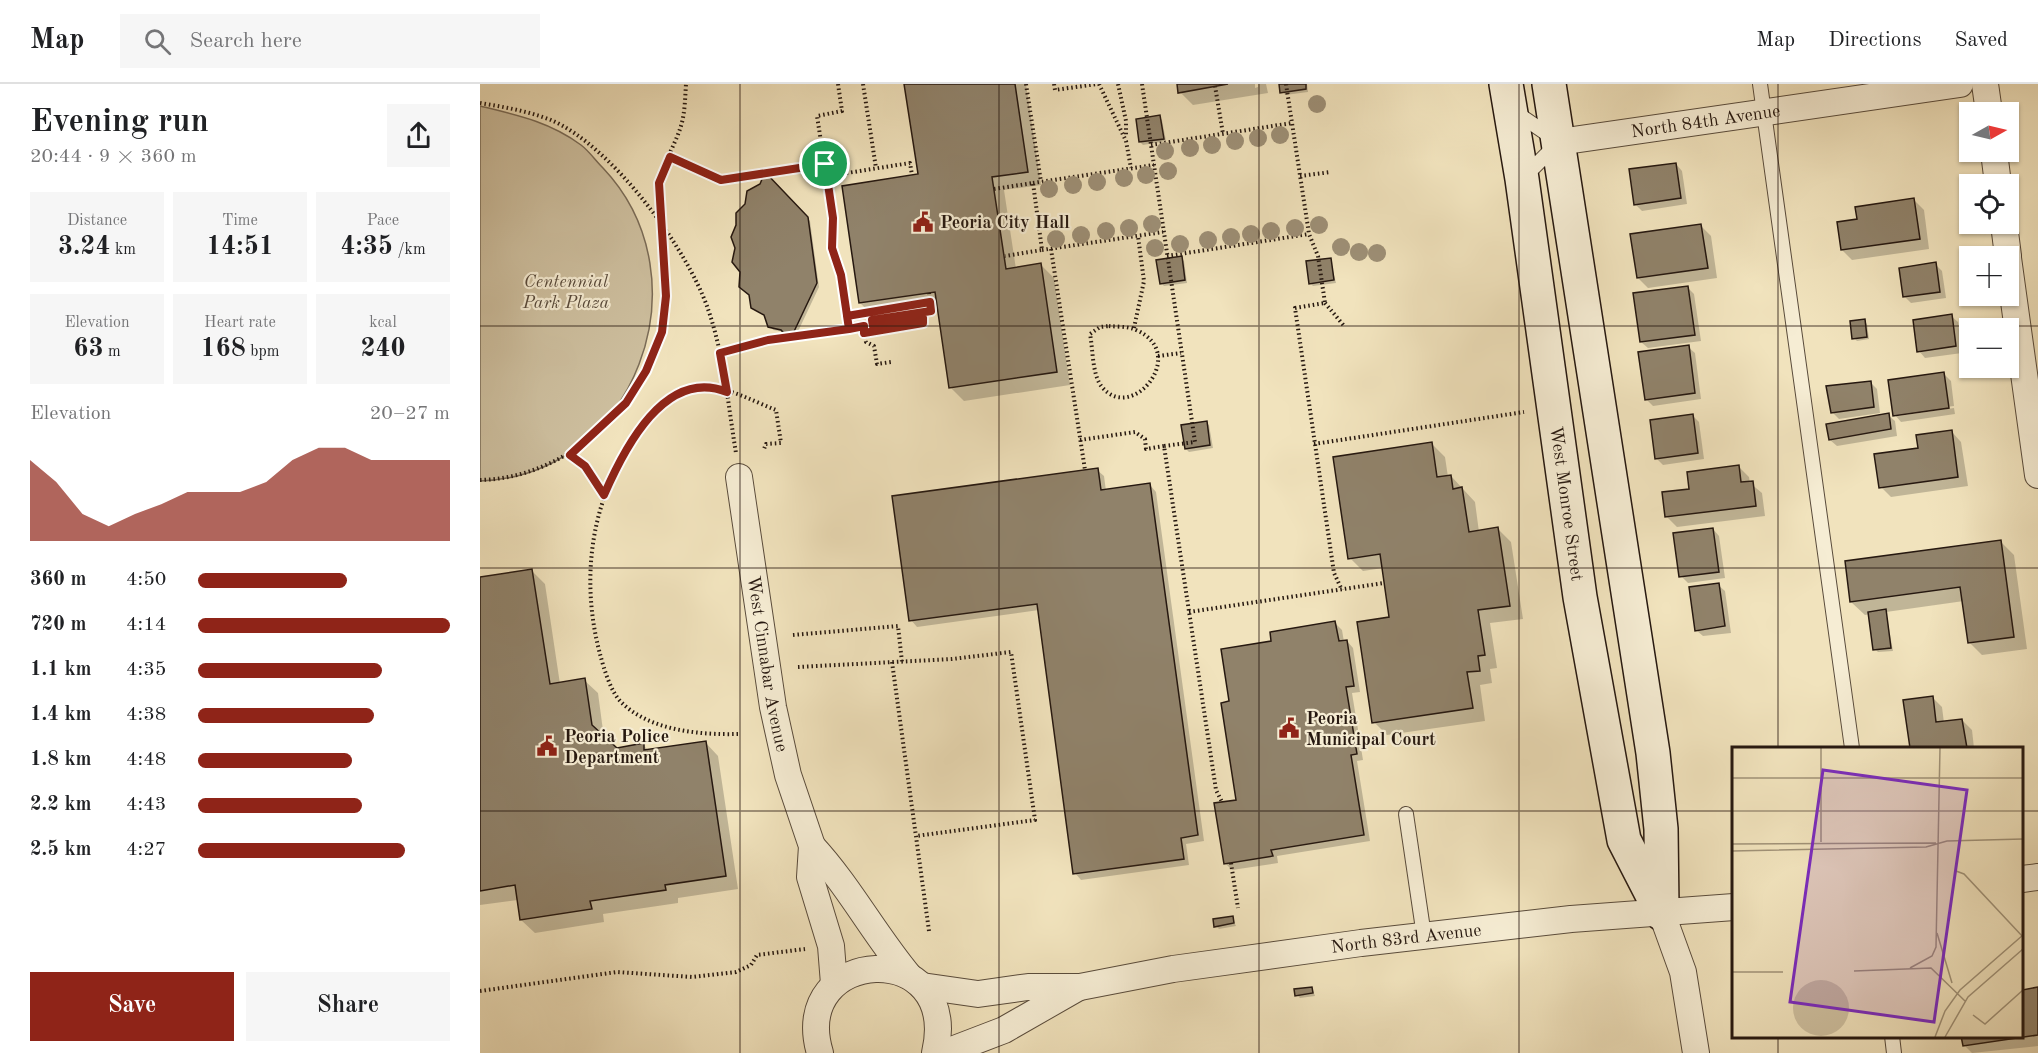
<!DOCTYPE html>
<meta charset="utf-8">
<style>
body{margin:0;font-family:"Old Standard TT",serif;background:#f6f6f6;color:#202124;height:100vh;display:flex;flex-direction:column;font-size:22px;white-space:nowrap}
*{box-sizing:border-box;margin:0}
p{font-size:20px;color:#757577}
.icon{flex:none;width:33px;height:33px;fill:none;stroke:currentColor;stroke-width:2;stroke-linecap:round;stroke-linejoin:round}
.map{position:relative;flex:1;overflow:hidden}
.sheet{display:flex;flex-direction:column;background:#fff;width:480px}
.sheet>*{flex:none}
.needle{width:39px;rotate:82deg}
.buttons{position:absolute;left:1479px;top:18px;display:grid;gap:12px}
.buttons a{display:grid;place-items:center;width:60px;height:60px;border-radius:0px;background:#fff;box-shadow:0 2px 4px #0004;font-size:30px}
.pin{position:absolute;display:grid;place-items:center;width:51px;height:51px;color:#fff;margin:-26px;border:3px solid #fff;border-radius:50%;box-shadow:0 2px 6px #0007}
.round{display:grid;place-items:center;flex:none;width:63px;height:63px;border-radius:0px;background:#f6f6f6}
.head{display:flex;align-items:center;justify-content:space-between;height:102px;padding:0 30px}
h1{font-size:33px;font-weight:700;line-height:45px}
.metrics{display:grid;grid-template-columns:repeat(3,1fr);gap:9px;height:102px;padding:6px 30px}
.metrics div{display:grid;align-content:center;border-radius:0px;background:#f6f6f6;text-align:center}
.metrics b{font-size:26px;font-weight:700}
.metrics small{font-size:16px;font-weight:400}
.metrics p{font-size:16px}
.chart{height:168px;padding:12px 30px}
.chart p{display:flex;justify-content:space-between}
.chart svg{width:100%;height:108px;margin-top:6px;fill:#8f2418;opacity:.7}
.cta{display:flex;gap:12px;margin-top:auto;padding:12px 30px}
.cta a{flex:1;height:69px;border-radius:0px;background:#8f2418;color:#fff;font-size:24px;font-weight:700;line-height:69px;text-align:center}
.cta a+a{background:#f6f6f6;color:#202124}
ul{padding:0 30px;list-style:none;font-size:20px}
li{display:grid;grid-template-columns:96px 72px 1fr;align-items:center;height:45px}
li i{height:15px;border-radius:8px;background:#8f2418}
header{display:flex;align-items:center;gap:36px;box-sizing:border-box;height:84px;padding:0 30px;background:#fff;border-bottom:2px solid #e0e0e0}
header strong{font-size:28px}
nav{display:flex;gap:33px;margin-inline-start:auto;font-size:21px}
.search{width:420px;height:54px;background:#f6f6f6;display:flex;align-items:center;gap:15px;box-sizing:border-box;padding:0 21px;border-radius:0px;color:#757577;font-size:22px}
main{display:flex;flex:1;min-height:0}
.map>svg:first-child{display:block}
.green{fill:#cec0a0;stroke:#7a6c58;stroke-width:1.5}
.shadow{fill:#0003}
.building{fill:#90826a;stroke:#261810;stroke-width:1.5}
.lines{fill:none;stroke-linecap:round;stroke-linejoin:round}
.lane-casing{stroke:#594b3b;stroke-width:16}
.street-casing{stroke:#594b3b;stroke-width:28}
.secondary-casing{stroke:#261810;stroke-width:36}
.path{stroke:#261810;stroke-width:4;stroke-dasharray:1.5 3;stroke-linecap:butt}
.lane{stroke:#f6edd4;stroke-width:14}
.street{stroke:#f6edd4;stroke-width:26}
.secondary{stroke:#f6edd4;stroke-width:33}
.tree{fill:#9d8f76}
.route-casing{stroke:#fff;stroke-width:12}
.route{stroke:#8f2418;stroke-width:8}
.grid{fill:none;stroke:#261810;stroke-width:1.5;stroke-opacity:0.55}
.labels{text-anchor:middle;stroke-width:4.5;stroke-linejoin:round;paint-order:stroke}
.street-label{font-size:18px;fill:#261810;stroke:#f6edd4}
.poi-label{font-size:18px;font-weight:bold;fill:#261810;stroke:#f6edd4;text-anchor:start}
.park-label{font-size:18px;font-style:italic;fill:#584a3b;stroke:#f6edd4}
.inset-road{fill:none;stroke:#a09278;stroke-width:1.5}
.view{fill:#7b2cbf;fill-opacity:0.15;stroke:#7b2cbf;stroke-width:3}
.inset-edge{fill:none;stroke:#261810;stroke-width:3}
</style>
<header>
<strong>Map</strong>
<div class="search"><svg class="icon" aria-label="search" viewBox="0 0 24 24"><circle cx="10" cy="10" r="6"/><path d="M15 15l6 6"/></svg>Search here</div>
<nav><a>Map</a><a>Directions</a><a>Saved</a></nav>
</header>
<main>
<section class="sheet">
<div class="head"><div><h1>Evening run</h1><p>20:44 · 9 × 360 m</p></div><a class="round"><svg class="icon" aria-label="share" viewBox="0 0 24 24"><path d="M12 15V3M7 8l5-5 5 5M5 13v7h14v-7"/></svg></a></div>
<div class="metrics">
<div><p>Distance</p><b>3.24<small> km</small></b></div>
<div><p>Time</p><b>14:51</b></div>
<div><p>Pace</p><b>4:35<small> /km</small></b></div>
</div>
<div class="metrics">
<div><p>Elevation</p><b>63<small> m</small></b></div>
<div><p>Heart rate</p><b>168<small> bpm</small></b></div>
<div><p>kcal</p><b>240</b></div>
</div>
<div class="chart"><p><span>Elevation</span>20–27 m</p>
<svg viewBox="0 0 160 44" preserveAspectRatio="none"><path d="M0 44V11L10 20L20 33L30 38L40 33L50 29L60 24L70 24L80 24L90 20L100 11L110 6L120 6L130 11L140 11L150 11L160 11V44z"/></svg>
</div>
<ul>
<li><b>360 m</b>4:50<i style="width:59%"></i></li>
<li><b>720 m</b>4:14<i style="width:100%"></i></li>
<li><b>1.1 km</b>4:35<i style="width:73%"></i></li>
<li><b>1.4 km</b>4:38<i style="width:70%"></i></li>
<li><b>1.8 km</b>4:48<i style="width:61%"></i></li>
<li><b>2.2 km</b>4:43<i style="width:65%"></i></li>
<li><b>2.5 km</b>4:27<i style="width:82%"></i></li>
</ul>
<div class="cta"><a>Save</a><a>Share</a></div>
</section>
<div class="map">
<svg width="1558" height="969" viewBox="0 0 1558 969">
<rect width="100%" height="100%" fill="#f1e3bd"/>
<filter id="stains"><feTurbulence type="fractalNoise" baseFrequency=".00333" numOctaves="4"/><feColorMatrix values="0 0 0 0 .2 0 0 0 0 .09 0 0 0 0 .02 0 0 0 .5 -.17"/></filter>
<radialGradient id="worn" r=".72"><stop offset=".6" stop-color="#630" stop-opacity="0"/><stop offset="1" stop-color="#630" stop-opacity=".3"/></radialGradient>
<path class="green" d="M 0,22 C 37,31 70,38 101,61 C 109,67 116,77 123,84 C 228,195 155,392 0,397 Z"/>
<g class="shadow">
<path d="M 426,0 L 546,0 L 561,101 L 524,106 L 536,185 L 561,181 L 574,194 L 590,301 L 484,317 L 471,304 L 459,222 L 394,232 L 380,219 L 439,91 Z"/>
<path d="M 698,0 L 775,0 L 775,4 L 778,3 L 778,0 L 786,0 L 788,9 L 713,21 L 700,8 Z"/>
<path d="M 800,0 L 827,0 L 828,8 L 805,11 Z"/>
<path d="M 679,33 L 682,36 L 686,57 L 663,61 L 660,58 Z"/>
<path d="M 1196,80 L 1202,87 L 1207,120 L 1162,127 L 1155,120 Z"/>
<path d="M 285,90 L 330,137 L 339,203 L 313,258 L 305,248 L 293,246 L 286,232 L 273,224 L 281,101 Z"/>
<path d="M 1434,116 L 1444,126 L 1449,165 L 1372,176 L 1362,166 L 1379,136 Z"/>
<path d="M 1221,142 L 1231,152 L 1237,194 L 1168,204 L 1158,194 Z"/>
<path d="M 701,174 L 704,177 L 707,199 L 684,202 L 681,199 Z"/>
<path d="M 850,175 L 856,199 L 833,202 L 830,199 Z"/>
<path d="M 1455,180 L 1462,187 L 1466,214 L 1431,219 L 1425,213 Z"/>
<path d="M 1207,203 L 1214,210 L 1221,257 L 1168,264 L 1161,258 Z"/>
<path d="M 1471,232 L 1478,238 L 1482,269 L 1445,274 L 1439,267 Z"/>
<path d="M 1384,237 L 1387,240 L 1389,255 L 1377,257 L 1374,254 Z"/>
<path d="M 1208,263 L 1215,269 L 1221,315 L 1173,322 L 1166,315 Z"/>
<path d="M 1464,290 L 1471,297 L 1474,322 L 1418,329 L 1418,332 L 1474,324 L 1475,330 L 1421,338 L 1415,331 Z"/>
<path d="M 1390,298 L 1397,305 L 1400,329 L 1359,335 L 1352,328 Z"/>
<path d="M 1212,331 L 1219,338 L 1224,375 L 1183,381 L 1176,374 Z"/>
<path d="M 1408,331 L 1415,337 L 1417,352 L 1357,362 L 1350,356 Z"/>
<path d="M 726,339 L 729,341 L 733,364 L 709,368 L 706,365 Z"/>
<path d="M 1471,347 L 1481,358 L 1488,402 L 1411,413 L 1401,403 Z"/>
<path d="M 952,360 L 965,373 L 968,393 L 971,392 L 995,418 L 999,448 L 1018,445 L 1031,458 L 1043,535 L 1010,539 L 1017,584 L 1010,585 L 1012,599 L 1000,601 L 1005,637 L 907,651 L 894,638 L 911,534 L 903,484 L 883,487 L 870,474 Z"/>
<path d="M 1259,383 L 1269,393 L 1270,399 L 1282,409 L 1285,432 L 1197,443 L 1187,433 Z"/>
<path d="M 617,386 L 624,392 L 626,407 L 670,401 L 676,408 L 724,757 L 706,760 L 709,781 L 601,796 L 595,789 L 559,526 L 437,543 L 431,536 Z"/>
<path d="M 1233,445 L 1239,452 L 1245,494 L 1208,499 L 1201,492 Z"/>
<path d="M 1521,458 L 1534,471 L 1547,565 L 1502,571 L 1489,558 L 1484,517 L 1406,528 L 1413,567 L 1398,568 L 1395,565 L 1390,530 L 1385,531 L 1371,518 Z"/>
<path d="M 52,487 L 65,500 L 80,600 L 104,596 L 118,609 L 124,654 L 136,665 L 163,661 L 169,667 L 225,658 L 238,672 L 258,805 L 198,814 L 198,819 L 123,830 L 124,838 L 55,849 L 41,836 L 38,816 L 0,821 L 0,495 Z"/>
<path d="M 1238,501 L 1245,507 L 1251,549 L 1223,552 L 1216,546 Z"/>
<path d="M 855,539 L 862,546 L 864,558 L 867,557 L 873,564 L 880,608 L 872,609 L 883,676 L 877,677 L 890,757 L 797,772 L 798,779 L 752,786 L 745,779 L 758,717 L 751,618 L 793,558 Z"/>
<path d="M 1452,613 L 1462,623 L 1464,639 L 1482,636 L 1492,646 L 1494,664 L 1432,664 L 1425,617 Z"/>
<path d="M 752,834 L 756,842 L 739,845 L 736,842 Z"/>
<path d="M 832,904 L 835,912 L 820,914 L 817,911 Z"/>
<path d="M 1558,905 L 1558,962 L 1492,969 L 1484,961 L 1542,952 L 1542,907 Z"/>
</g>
<g class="building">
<path d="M 424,0 L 535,0 L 548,88 L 512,93 L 526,185 L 561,179 L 577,288 L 469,304 L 455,208 L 379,219 L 362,102 L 438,90 Z"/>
<path d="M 697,0 L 748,0 L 698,9 Z"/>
<path d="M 799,0 L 826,0 L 826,5 L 800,9 Z"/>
<path d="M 680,31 L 684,55 L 659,58 L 656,35 Z"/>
<path d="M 1196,79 L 1201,114 L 1154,121 L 1149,85 Z"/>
<path d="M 285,88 L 328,133 L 337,199 L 310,256 L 301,246 L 288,243 L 284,231 L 271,224 L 269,211 L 259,203 L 260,188 L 252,178 L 255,164 L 251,153 L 256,141 L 256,129 L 265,120 L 267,107 L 280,100 Z"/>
<path d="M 1434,114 L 1440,155 L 1361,166 L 1357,138 L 1377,135 L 1375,123 Z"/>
<path d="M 1221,140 L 1228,184 L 1157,194 L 1150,150 Z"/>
<path d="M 702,172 L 705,196 L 680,200 L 676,176 Z"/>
<path d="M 851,174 L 854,196 L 829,200 L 826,177 Z"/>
<path d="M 1456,178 L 1460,208 L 1423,213 L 1419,184 Z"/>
<path d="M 1208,202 L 1215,251 L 1160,258 L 1153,209 Z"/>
<path d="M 1472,230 L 1476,262 L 1437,268 L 1433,236 Z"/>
<path d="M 1385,235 L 1387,253 L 1372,255 L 1370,237 Z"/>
<path d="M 1209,261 L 1215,309 L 1165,316 L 1158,268 Z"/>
<path d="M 1464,288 L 1469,324 L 1413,332 L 1408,296 Z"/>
<path d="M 1391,297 L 1394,323 L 1351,329 L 1346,302 Z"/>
<path d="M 1409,329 L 1411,345 L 1349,356 L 1346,340 Z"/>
<path d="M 1213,330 L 1218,369 L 1175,375 L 1170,336 Z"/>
<path d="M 727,337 L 730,361 L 705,365 L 701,341 Z"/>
<path d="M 1472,346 L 1478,393 L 1399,404 L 1394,370 L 1438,364 L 1436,351 Z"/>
<path d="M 952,358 L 957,393 L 971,391 L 973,405 L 982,403 L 989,448 L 1018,443 L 1030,522 L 998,526 L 1005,571 L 998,572 L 1000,587 L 987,588 L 993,624 L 892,639 L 877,538 L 909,533 L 900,470 L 868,475 L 853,373 Z"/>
<path d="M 1259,381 L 1261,398 L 1273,397 L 1276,422 L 1185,433 L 1182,408 L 1209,405 L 1207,388 Z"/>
<path d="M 618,384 L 621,406 L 670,399 L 718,751 L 701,754 L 704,775 L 593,790 L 557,520 L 429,537 L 412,412 Z"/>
<path d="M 1233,444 L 1239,488 L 1199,493 L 1193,449 Z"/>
<path d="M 1521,456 L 1534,553 L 1488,559 L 1480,503 L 1370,518 L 1365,477 Z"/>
<path d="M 52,485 L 70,600 L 105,594 L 112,641 L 137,664 L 164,659 L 164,666 L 226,657 L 246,792 L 185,801 L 186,806 L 110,817 L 112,825 L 40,836 L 35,801 L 0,807 L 0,493 Z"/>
<path d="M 1239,499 L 1245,542 L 1215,547 L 1209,503 Z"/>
<path d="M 1406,525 L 1411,564 L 1393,566 L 1388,528 Z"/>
<path d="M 855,537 L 859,557 L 867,556 L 874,602 L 866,603 L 877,670 L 871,671 L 884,751 L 791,766 L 793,772 L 744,780 L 734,719 L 756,716 L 741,619 L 749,617 L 741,565 L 791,557 L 790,548 Z"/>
<path d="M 1453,612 L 1456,638 L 1482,635 L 1487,664 L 1430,664 L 1423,616 Z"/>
<path d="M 753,832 L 754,839 L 734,843 L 733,835 Z"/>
<path d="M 832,903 L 833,909 L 815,912 L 814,905 Z"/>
<path d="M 1558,903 L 1558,951 L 1483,962 L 1481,952 L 1542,952 L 1542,906 Z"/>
</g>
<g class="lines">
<g class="lane-casing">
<g id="lane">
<path d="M 1280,0 L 1372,664"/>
<path d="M 1035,28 L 1079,58 L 1043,94"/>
<path d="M 926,730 L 944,852"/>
<path d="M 1412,952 L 1414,969"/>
</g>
</g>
<g class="street-casing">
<g id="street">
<path d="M 1505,0 L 1509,28"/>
<path id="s1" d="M 1079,58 L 1480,0"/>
<path d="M 1514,68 L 1518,100"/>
<path d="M 1524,140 L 1528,172"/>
<path d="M 1528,174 L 1558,391"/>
<path id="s2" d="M 259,393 L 293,623 L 308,691 L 332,762 L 330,793 L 351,862 L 354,900"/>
<path d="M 332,762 C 369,802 394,850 429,892"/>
<path d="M 1542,795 L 1558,793"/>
<path d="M 1182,830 L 1203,888 L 1216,969"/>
<path id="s3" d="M 442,902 L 498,910 L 548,903 L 600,903 L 693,885 L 881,859 L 1091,835 L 1254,823"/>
<path d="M 340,969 C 308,862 482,852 455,969"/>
<path d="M 464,969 L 524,946 L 599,903"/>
</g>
</g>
<g class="secondary-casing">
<g id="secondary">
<path id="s4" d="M 1026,0 L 1042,95 L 1100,513 L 1144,756 L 1182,830"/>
<path d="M 1069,0 L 1173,669 L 1181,745 L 1182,824"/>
</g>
</g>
<g class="path">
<path d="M 358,0 L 362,27 L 337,32 L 353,134 L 352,164 L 361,191 L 369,245"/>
<path d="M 383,0 L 396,84"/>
<path d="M 546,0 L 561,98"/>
<path d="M 574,0 L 575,6 L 617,0"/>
<path d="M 619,0 L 646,57 L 651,84"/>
<path d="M 638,0 L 646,37 L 646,53"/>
<path d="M 662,0 L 715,358 L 684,362 L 736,706 L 742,718"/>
<path d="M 806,0 L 829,150 L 838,172 L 845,219 L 815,224 L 854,489 L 862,506"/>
<path d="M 735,2 L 743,50"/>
<path d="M 0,19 C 24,23 48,27 71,36 C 132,62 207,164 228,225 C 244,271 248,321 256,369"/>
<path d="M 671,61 L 812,39"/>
<path d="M 190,73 L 241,96 L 345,80 L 367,89 L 430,79 L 432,91"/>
<path d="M 820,92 L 851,88"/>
<path d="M 553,99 L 674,81"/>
<path d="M 514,105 L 553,99 L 562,166 L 525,172"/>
<path d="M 571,165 L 605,386"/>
<path d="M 562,166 L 683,148"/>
<path d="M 687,172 L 829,150"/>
<path d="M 845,219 L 865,243"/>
<path d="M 367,232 L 450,218"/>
<path d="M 629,242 C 637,243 648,242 656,246 C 710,269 652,340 622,303 C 612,291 613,265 610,250 L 620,243 Z"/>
<path d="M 654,244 L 664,197 L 658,152"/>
<path d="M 384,249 L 443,239 L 443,234 L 392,241 L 392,236 L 451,227 L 449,209"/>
<path d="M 240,269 L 288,256 L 384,242 L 386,258 L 394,262 L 397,280 L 411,278"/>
<path d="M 678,272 L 701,269"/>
<path d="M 600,356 L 655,348 L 665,355 L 666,365 L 684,362"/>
<path d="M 834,360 L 1044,328"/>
<path d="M 90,371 L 105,383 L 124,411"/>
<path d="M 0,396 C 96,394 178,308 185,215 C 188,177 175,139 179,101 C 181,83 194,63 200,45 C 205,31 205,15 206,0"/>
<path d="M 709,528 L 904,499"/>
<path d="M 313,551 L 418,542 L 422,578"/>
<path d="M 412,578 L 449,847"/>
<path d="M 318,583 L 472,575 L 531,568 L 555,736 L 436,752"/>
<path d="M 258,650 C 221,651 171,647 142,619 C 131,609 124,585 120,570 C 98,488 113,399 170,335 C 179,324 194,308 209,304 C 237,297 270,316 296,326 L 301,359 L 286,360 L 284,365"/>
<path d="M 751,779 L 758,824"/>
<path d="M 0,907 L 137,888 L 212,893 L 256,888 L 271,881 L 277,871 L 325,865"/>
</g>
<use href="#lane" class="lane"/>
<use href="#street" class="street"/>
<use href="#secondary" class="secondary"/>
</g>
<g class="tree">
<circle cx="837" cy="20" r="9"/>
<circle cx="800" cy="51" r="9"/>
<circle cx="778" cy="54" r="9"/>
<circle cx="755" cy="57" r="9"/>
<circle cx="732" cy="61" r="9"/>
<circle cx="710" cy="64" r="9"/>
<circle cx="685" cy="67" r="9"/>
<circle cx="688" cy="87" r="9"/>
<circle cx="666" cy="91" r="9"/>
<circle cx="644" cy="94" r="9"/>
<circle cx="617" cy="98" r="9"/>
<circle cx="593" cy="101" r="9"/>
<circle cx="569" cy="105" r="9"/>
<circle cx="672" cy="140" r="9"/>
<circle cx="839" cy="141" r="9"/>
<circle cx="649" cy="144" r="9"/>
<circle cx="815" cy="144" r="9"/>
<circle cx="626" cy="147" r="9"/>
<circle cx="791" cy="147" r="9"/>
<circle cx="771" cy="150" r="9"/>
<circle cx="601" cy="151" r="9"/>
<circle cx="751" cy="153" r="9"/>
<circle cx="576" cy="155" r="9"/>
<circle cx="728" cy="156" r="9"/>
<circle cx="700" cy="160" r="9"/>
<circle cx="861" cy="163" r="9"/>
<circle cx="675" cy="164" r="9"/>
<circle cx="879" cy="168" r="9"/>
<circle cx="897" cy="169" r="9"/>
</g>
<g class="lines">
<g class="route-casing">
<path id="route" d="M 345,80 L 241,96 L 190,73 L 179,99 L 186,212 L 182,248 L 166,287 L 146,319 L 90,371 L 105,382 L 124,411 C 144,365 185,283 247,308 L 240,269 L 288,256 L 369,245 L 367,232 L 450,218 L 451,227 L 392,236 L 393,242 L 443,234 L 443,239 L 384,249 L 384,242 L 369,245 L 361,191 L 352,164 L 353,134 L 345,80"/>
</g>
<use href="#route" class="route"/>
</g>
<path class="grid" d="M 260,0 L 260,969M 519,0 L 519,969M 779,0 L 779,969M 1039,0 L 1039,969M 1298,0 L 1298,664M 0,242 L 1558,242M 0,484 L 1558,484M 0,727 L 1254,727M 1542,727 L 1558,727M 1298,952 L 1298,969"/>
<defs>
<g id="civic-bare" transform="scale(1.62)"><path d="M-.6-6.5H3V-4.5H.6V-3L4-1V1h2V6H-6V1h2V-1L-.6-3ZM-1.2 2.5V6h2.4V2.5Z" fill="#8f2418" stroke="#f6edd4" stroke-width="2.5" paint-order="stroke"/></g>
</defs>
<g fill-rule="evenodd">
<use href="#civic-bare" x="443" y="138"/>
<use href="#civic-bare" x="809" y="644"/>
<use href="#civic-bare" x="67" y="662"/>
</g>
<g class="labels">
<g class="street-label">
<text dy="6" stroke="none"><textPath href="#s1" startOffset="148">North 84th Avenue</textPath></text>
<text dy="6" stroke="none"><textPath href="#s4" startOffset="424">West Monroe Street</textPath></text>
<text dy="6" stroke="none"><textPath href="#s2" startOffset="189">West Cinnabar Avenue</textPath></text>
<text dy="6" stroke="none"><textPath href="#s3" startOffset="489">North 83rd Avenue</textPath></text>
</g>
<g class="poi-label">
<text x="460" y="144">Peoria City Hall</text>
<text x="826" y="640">Peoria<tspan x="826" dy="21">Municipal Court</tspan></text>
<text x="84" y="658">Peoria Police<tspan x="84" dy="21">Department</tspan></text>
</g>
<g class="park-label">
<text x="86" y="203">Centennial<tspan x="86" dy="21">Park Plaza</tspan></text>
</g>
</g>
<g transform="translate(1252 663)">
<rect width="291" height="291" fill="#f1e3bd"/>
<path d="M61 261a28 28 0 1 1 56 0a28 28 0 1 1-56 0Z" fill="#cec0a0"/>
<path class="inset-road" d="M 89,1 L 89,95M 0,31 L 291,31M 0,64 L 291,64M 0,97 L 204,96M 0,104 L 194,100 L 215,94 L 291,92M 224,124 L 232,127 L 291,190M 205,186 L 220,236M 178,221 L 200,209 L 204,200 L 208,1M 122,224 L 199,221 L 233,254M 0,225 L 51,225M 241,268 L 253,277 L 291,243M 203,290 L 213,264 L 228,243 L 291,188M 213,290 L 236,250 L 291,202"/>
<path class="view" d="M 91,23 L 235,43 L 202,275 L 58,255 Z"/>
<rect width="291" height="291" class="inset-edge"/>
</g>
<rect width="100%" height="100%" filter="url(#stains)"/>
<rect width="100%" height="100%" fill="url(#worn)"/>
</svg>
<div class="buttons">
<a><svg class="needle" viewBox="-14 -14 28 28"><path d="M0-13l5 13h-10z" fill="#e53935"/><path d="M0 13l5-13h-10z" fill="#757577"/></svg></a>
<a><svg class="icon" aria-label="locate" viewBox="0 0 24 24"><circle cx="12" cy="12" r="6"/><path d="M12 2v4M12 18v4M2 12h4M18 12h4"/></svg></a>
<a>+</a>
<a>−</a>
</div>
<div class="pin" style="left:345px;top:80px;background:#1e9e55"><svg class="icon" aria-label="arrive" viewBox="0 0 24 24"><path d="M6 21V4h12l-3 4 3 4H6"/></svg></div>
</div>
</main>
